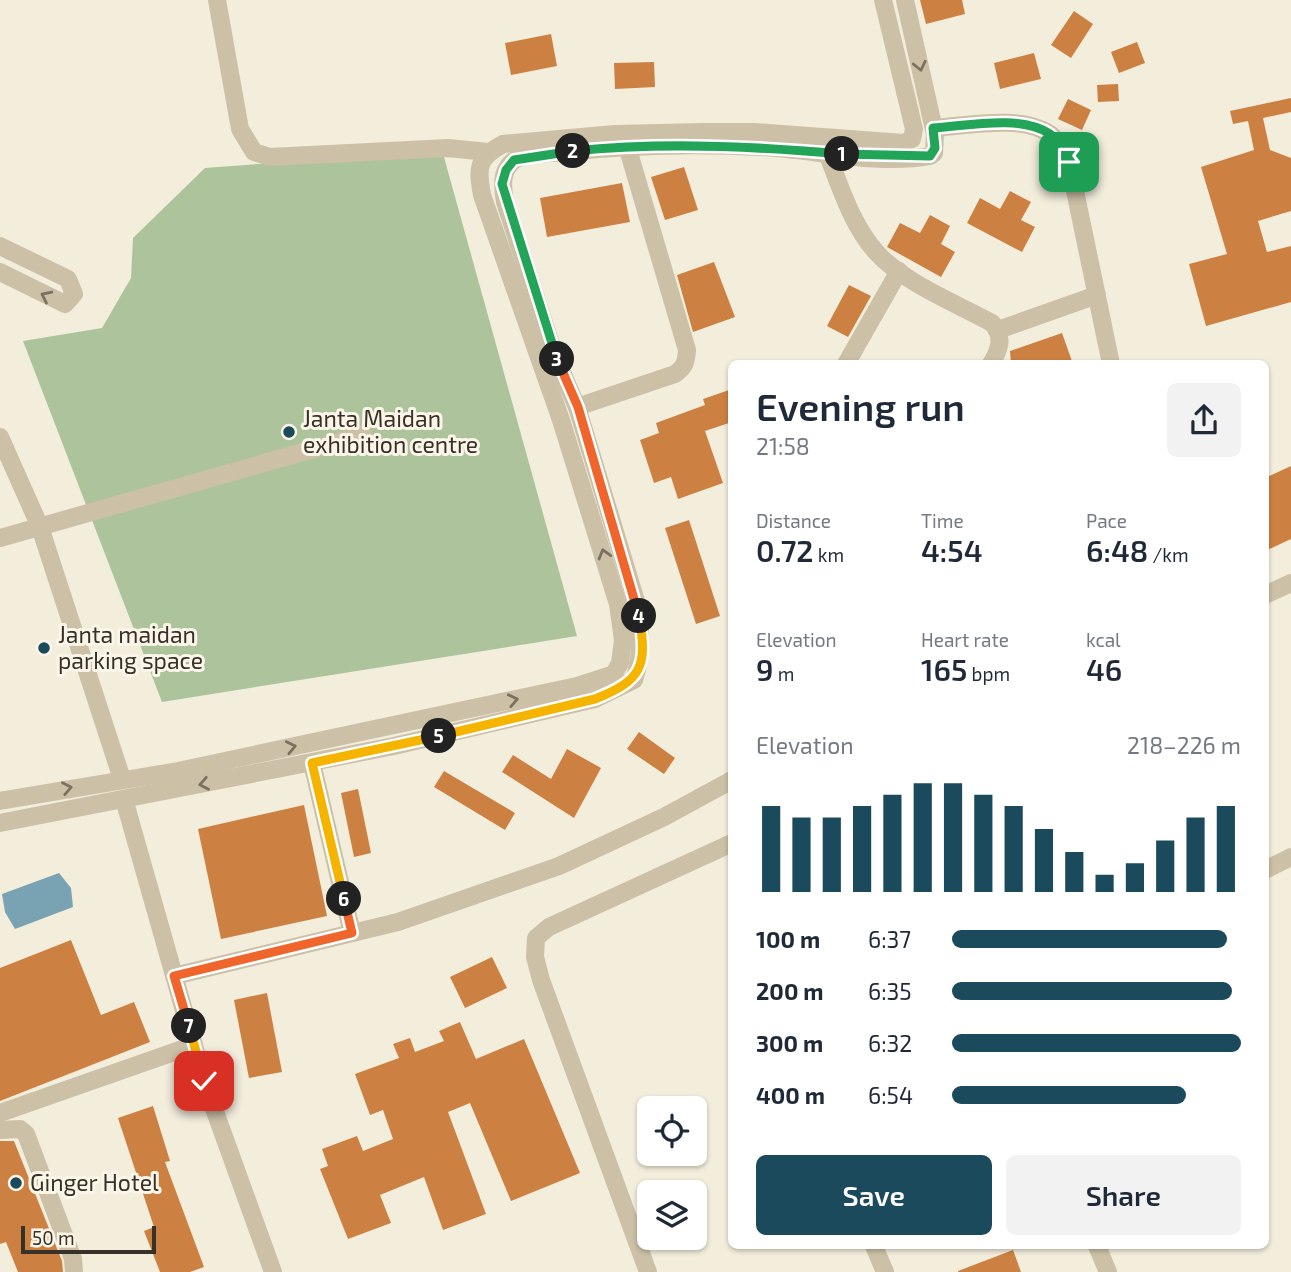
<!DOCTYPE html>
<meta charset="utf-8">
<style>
body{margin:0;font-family:"Exo 2",sans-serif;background:#f2f2f3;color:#1f2937;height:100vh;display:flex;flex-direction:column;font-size:26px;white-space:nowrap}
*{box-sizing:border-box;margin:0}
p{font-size:23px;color:#747a83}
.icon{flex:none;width:38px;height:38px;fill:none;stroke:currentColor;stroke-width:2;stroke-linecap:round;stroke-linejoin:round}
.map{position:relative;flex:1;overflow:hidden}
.details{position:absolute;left:728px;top:360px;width:541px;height:889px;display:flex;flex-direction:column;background:#fff;border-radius:10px;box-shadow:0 2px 5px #0004}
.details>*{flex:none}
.fabs{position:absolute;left:637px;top:1096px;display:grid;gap:14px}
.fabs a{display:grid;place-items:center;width:70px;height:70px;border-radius:10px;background:#fff;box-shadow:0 2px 5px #0004;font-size:35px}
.scale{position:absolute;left:21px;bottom:18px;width:135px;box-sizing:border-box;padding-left:7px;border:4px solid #383128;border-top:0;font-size:19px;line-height:24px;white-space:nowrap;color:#383128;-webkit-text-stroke:5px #fbf6e9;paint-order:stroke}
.pin{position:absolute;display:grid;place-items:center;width:60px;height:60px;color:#fff;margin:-30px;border-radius:14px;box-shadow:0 4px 10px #0006}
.km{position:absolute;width:35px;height:35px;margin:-18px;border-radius:50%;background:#222;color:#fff;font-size:19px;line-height:35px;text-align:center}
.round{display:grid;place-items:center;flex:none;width:74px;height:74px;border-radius:10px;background:#f2f2f3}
.overview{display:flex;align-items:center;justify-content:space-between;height:119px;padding:0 28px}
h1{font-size:38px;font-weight:600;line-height:52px}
.figures{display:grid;grid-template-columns:repeat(3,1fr);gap:10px;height:119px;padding:7px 28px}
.figures div{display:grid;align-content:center}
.figures b{font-size:30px;font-weight:600}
.figures small{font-size:19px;font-weight:400}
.figures p{font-size:19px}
.chart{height:196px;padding:14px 28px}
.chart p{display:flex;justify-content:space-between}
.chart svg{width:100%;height:126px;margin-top:7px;stroke:#1b4a5c;stroke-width:6}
.button{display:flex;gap:14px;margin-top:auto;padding:14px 28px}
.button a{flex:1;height:80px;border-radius:10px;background:#1b4a5c;color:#fff;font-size:28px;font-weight:600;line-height:80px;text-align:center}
.button a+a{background:#f2f2f3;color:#1f2937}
ul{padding:0 28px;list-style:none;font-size:23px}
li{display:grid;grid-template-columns:112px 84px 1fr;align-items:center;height:52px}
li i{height:18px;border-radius:9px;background:#1b4a5c}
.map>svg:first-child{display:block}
.green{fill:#adc39b}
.water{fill:#79a3b2}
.building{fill:#cc8142}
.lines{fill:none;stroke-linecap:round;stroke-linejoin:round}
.minor{stroke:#ccc0a7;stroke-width:18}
.oneway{stroke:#7b7161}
.split-1-casing{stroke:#fff;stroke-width:14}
.split-2-casing{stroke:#fff;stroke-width:14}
.split-3-casing{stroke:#fff;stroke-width:14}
.split-4-casing{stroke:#fff;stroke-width:14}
.split-5-casing{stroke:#fff;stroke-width:14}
.split-6-casing{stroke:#fff;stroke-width:14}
.split-7-casing{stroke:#fff;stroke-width:14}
.split-8-casing{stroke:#fff;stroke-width:14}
.split-1{stroke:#22a559;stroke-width:9}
.split-2{stroke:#22a559;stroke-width:9}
.split-3{stroke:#22a559;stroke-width:9}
.split-4{stroke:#f0652b;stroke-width:9}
.split-5{stroke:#f5b400;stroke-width:9}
.split-6{stroke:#f5b400;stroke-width:9}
.split-7{stroke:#f0652b;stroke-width:9}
.split-8{stroke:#f5b400;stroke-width:9}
.poi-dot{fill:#1b4a5c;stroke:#fbf6e9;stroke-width:2.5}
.labels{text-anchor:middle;stroke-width:6;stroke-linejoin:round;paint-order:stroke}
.poi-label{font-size:23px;fill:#383128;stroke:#fbf6e9;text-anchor:start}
</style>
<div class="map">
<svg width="1291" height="1272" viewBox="0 0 1291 1272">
<rect width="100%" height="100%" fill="#f3eddc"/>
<path class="green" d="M 442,150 L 577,636 L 162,702 L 23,341 L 102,328 L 131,278 L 133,238 L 205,168 Z"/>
<path class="water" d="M 59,873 L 71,888 L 73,907 L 15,929 L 5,912 L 2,894 Z"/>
<g class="building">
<path d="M 920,0 L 962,0 L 965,14 L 926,24 Z"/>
<path d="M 1074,11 L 1093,24 L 1071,58 L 1051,45 Z"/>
<path d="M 551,34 L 557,66 L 511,75 L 505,43 Z"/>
<path d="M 1137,42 L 1145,63 L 1119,73 L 1111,52 Z"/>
<path d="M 1034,53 L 1041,79 L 1000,89 L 994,63 Z"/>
<path d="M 654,62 L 655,87 L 615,89 L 614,63 Z"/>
<path d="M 1118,84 L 1119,101 L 1098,102 L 1097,85 Z"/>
<path d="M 1291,98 L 1291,112 L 1263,118 L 1270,150 L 1291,158 L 1291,211 L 1258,221 L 1267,252 L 1291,246 L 1291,302 L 1206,326 L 1189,264 L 1227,254 L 1201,167 L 1254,150 L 1248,121 L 1233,124 L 1230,111 Z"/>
<path d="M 1068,99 L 1091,110 L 1082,130 L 1058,119 Z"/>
<path d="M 684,167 L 698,210 L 665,220 L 651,177 Z"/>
<path d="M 622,183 L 630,222 L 547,237 L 540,198 Z"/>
<path d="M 1010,191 L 1031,202 L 1021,220 L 1035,227 L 1022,252 L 967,223 L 980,198 L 1000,209 Z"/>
<path d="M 930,215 L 950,226 L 941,244 L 955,252 L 941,277 L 887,247 L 900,223 L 920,233 Z"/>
<path d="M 714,262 L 735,317 L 693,332 L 677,275 Z"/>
<path d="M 849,285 L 871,296 L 848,337 L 827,326 Z"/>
<path d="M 1062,333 L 1073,364 L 1011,364 L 1010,351 Z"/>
<path d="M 732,389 L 732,422 L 705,431 L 723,483 L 678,499 L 671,477 L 654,483 L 640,440 L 659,433 L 656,423 L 705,405 L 703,399 Z"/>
<path d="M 1291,466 L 1291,539 L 1265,551 L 1265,478 Z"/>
<path d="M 689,520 L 720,616 L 696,624 L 665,528 Z"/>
<path d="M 639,732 L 675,758 L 664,774 L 627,749 Z"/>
<path d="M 567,749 L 601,768 L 574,818 L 502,772 L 513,755 L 551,779 Z"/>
<path d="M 444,771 L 515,813 L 505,830 L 434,787 Z"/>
<path d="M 358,789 L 371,853 L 354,857 L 341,793 Z"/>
<path d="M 304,805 L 327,916 L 221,939 L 198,829 Z"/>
<path d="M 71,940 L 101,1015 L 134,1002 L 150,1042 L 0,1101 L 0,968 Z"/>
<path d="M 492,957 L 507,988 L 465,1008 L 450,977 Z"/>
<path d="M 267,993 L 282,1072 L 249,1078 L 234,1000 Z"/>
<path d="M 460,1022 L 476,1059 L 524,1039 L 580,1173 L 511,1201 L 470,1103 L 448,1112 L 486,1214 L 443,1230 L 424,1177 L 380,1195 L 391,1223 L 348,1239 L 320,1169 L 328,1166 L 322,1149 L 357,1136 L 363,1151 L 393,1139 L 383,1110 L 370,1115 L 355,1074 L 399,1058 L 393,1044 L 410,1038 L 415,1052 L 444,1041 L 439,1031 Z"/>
<path d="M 153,1106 L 170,1161 L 165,1162 L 204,1267 L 190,1272 L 160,1272 L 144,1231 L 154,1227 L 118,1118 Z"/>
<path d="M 0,1141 L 14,1141 L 62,1261 L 63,1272 L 18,1272 L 6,1242 L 0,1244 Z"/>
<path d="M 1013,1250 L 1021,1272 L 958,1272 L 958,1271 Z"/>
</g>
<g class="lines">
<g class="minor">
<path d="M 217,0 L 240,129 L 254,152 L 270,157 L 448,148 L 488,152"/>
<path d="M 934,128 C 967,126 1020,114 1050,134 C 1058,140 1064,154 1069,162 L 1111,364"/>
<path d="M 827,153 C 840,186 852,226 877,253 C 903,282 957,304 992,323 C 1004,337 1000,349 991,364"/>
<path d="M 0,246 L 68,279 L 74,294 L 65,304 L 0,272"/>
<path d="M 998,330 L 1097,295"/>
<path d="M 846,364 L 899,271"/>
<path d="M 577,407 L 675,374 C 685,367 686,362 687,350 L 627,146"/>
<path d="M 0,437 L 40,527 L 122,779"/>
<path d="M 0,538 L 363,435"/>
<path d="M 1265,595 L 1291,583"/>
<path d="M 312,763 L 352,933"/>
<path d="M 124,799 L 204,1081 L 273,1272"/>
<path d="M 0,801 L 178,771 L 577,686 L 614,674 L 620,663 L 623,640 L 618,604 L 561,420 L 482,195 C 477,168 477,158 503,144 L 615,134 L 704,132 L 754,132 L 904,143 L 912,139 L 914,129 L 883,0"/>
<path d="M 0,823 L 394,746 L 595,699 L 634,680 C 643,653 641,629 636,601 L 577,407 L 554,354 L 505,202 C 503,188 500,173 512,162 C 523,152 549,154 564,152 C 634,145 705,143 776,148 C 825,152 880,165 930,156 L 934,153 L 935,134 L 905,0"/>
<path d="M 1265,870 L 1291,857"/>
<path d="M 174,976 L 398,922 L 559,866 L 664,817 L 732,780"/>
<path d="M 0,1113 L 194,1045"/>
<path d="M 0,1130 L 20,1129 L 26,1134 L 73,1259 L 74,1272"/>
<path d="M 874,1246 L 885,1272"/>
<path d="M 1097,1246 L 1108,1272"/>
<path d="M 648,1272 L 541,980 L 535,957 L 536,938 L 549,927 L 732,843"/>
</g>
</g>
<defs><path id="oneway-chevron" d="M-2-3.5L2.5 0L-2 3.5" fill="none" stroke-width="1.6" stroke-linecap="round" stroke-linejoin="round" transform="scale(1.75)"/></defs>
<g class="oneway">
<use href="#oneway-chevron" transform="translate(920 66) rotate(77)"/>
<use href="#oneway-chevron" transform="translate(46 296) rotate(-154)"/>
<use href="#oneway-chevron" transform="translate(604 554) rotate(-106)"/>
<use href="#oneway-chevron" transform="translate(513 700) rotate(-12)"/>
<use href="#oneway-chevron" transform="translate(291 747) rotate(-12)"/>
<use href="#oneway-chevron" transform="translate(204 784) rotate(169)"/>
<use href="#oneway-chevron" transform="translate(67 788) rotate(-11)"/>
</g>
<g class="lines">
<g class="split-1-casing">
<path id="split-1" d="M 842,154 L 930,156 L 935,148 L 933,128 C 967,126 1020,114 1050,134 C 1058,140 1064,154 1069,162"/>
</g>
<g class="split-2-casing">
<path id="split-2" d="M 573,151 C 663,142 753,146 842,154"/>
</g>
<g class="split-3-casing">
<path id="split-3" d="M 557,359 L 502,184 L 506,170 L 514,160 L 573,151"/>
</g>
<g class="split-4-casing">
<path id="split-4" d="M 557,359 L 578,407 L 639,616"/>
</g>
<g class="split-5-casing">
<path id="split-5" d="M 439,736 L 595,699 C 642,680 648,667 639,616"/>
</g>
<g class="split-6-casing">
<path id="split-6" d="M 344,899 L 312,763 L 439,736"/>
</g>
<g class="split-7-casing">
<path id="split-7" d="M 189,1026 L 174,976 L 352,933 L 344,899"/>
</g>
<g class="split-8-casing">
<path id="split-8" d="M 189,1026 L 204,1081"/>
</g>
<use href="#split-1" class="split-1"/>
<use href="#split-2" class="split-2"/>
<use href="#split-3" class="split-3"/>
<use href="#split-4" class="split-4"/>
<use href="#split-5" class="split-5"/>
<use href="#split-6" class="split-6"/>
<use href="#split-7" class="split-7"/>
<use href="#split-8" class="split-8"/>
</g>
<g class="poi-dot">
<circle cx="289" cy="432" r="7"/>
<circle cx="44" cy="648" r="7"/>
<circle cx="16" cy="1183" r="7"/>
</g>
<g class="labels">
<g class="poi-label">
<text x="303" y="427">Janta Maidan<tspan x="303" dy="26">exhibition centre</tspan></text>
<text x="58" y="643">Janta maidan<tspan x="58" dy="26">parking space</tspan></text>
<text x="30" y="1191">Ginger Hotel</text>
</g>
</g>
</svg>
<div class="fabs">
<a><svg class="icon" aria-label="locate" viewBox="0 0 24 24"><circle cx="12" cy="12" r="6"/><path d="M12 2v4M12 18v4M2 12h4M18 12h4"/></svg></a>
<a><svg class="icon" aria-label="layers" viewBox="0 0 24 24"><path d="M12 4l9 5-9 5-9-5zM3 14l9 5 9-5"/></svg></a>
</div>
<div class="scale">50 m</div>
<div class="pin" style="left:1069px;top:162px;background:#1e9e55"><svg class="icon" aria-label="arrive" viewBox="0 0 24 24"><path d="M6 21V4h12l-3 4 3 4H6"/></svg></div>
<div class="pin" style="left:204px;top:1081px;background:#d93025"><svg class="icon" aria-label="check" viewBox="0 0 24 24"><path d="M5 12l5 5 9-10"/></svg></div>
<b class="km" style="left:842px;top:154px">1</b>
<b class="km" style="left:573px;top:151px">2</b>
<b class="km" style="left:557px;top:359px">3</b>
<b class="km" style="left:639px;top:616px">4</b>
<b class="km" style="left:439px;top:736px">5</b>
<b class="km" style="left:344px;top:899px">6</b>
<b class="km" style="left:189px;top:1026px">7</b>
<section class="details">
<div class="overview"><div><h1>Evening run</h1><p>21:58</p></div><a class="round"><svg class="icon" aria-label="share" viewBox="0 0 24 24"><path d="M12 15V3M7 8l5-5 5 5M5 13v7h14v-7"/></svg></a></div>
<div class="figures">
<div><p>Distance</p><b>0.72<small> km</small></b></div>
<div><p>Time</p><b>4:54</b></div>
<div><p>Pace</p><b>6:48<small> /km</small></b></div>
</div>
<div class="figures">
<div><p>Elevation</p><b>9<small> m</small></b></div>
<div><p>Heart rate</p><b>165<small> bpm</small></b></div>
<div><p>kcal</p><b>46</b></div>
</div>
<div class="chart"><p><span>Elevation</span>218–226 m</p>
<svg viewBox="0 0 160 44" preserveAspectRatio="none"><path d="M5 44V14M15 44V18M25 44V18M35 44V14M45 44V10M55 44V6M65 44V6M75 44V10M85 44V14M95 44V22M105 44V30M115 44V38M125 44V34M135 44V26M145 44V18M155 44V14"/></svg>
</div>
<ul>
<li><b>100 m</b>6:37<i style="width:95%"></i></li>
<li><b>200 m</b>6:35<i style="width:97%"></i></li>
<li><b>300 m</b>6:32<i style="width:100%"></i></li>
<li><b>400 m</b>6:54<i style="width:81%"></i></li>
</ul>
<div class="button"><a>Save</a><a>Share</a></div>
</section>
</div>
